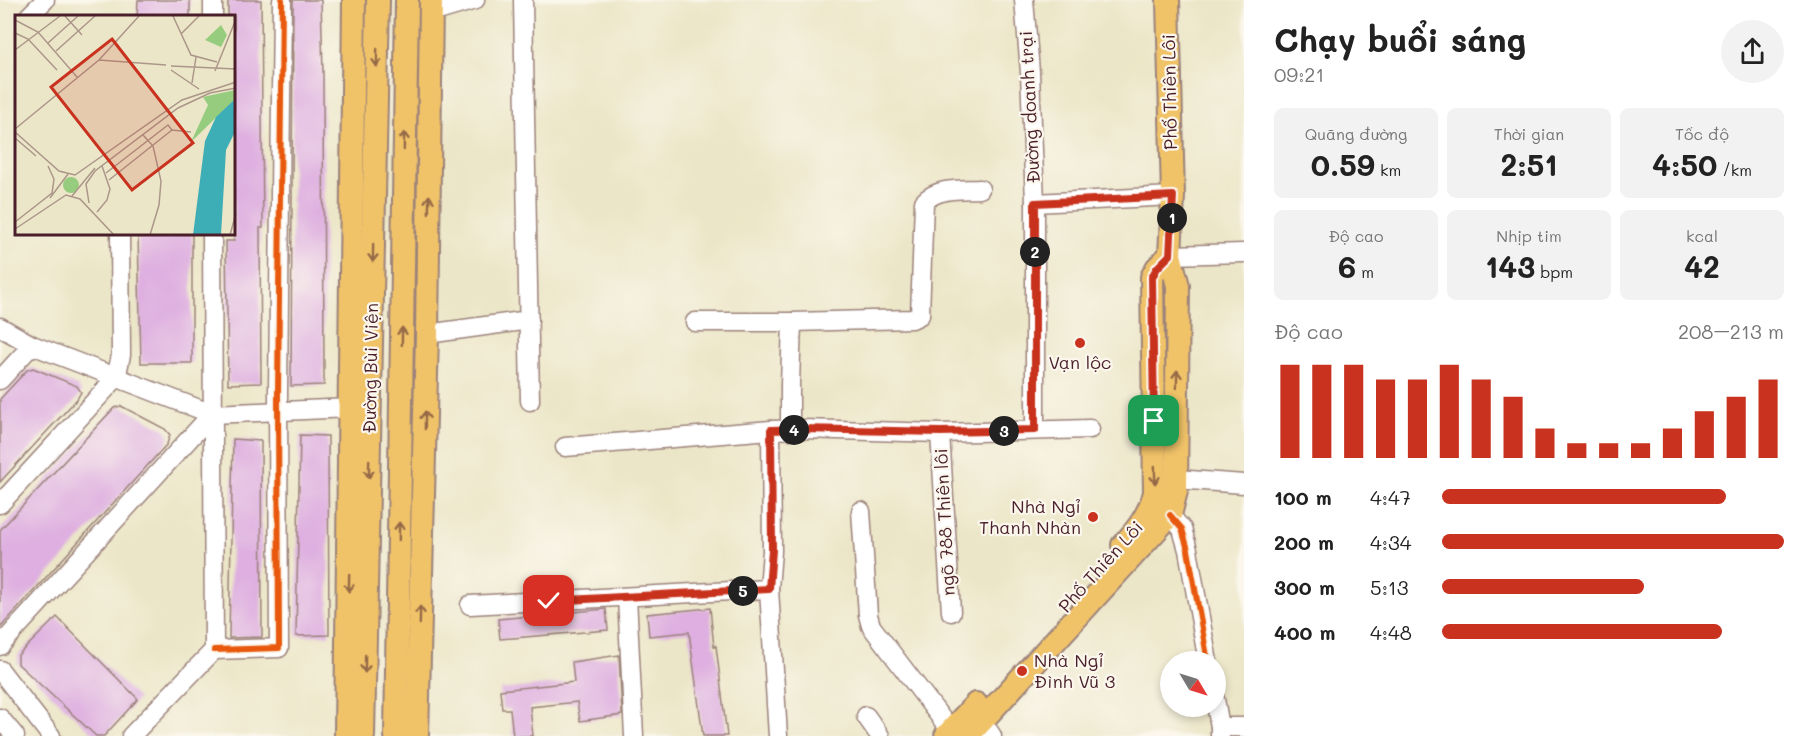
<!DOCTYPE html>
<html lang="vi">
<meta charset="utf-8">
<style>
body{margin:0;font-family:Mali,sans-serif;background:#f2f2f2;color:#222;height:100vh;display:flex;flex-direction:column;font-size:22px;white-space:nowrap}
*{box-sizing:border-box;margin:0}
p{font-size:20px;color:#767676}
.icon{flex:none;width:33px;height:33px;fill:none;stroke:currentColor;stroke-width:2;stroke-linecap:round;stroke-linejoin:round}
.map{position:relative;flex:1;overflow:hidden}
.details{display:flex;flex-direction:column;background:#fff;width:570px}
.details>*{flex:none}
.needle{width:39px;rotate:128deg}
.buttons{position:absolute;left:1160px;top:651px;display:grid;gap:12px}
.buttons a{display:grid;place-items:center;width:66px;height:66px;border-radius:50%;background:#fff;box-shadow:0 3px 9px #0003;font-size:30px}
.pin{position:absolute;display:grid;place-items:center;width:51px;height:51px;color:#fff;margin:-26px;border-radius:12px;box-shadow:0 3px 9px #0006}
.km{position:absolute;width:30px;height:30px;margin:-15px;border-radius:50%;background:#222;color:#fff;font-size:16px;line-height:30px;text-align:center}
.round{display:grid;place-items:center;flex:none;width:63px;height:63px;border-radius:32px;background:#f2f2f2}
.summary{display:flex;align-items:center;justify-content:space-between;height:102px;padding:0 30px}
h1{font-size:33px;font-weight:800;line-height:45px}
.stats{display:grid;grid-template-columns:repeat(3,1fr);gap:9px;height:102px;padding:6px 30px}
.stats div{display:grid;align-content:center;border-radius:9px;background:#f2f2f2;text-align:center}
.stats b{font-size:30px;font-weight:800}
.stats small{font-size:16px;font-weight:400}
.stats p{font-size:16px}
.chart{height:168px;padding:12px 30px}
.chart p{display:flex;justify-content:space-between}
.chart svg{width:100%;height:108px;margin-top:6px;stroke:#c8321e;stroke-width:6}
ul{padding:0 30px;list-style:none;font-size:20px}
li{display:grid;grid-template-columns:96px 72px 1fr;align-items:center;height:45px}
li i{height:15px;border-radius:8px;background:#c8321e}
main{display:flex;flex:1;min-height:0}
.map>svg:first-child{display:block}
.building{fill:#deafe0}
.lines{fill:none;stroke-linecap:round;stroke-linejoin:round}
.minor-casing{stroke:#9b827a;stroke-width:21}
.major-casing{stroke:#9b827a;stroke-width:26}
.minor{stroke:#fff;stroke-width:18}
.major{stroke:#f1c369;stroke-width:22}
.cycleway-casing{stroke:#fbf7ec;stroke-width:10}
.cycleway{stroke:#e8590c;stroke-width:6}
.oneway{stroke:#956947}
.route-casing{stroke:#fff;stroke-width:12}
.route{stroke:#c8321e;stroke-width:8}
.poi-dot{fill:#c8321e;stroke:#fbf7ec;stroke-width:2}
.labels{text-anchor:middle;stroke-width:4.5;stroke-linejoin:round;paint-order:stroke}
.street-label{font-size:18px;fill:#4a1f2b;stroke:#fbf7ec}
.poi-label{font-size:18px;fill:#4a1f2b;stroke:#fbf7ec}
.inset-road{fill:none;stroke:#ab9689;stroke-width:1.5}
.view{fill:#c8321e;fill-opacity:0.15;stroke:#c8321e;stroke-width:3}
.inset-edge{fill:none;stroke:#4a1f2b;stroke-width:3}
</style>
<main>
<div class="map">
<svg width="1244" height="736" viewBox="0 0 1244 736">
<rect width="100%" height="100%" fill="#fbf7ec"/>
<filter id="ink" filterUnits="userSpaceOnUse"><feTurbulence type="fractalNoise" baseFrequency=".0167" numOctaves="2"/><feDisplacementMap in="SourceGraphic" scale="12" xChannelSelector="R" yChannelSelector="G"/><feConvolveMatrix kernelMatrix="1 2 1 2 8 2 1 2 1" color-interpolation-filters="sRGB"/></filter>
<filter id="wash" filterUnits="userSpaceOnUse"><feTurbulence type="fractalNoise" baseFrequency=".008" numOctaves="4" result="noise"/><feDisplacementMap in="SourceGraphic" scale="24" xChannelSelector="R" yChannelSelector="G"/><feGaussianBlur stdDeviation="1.35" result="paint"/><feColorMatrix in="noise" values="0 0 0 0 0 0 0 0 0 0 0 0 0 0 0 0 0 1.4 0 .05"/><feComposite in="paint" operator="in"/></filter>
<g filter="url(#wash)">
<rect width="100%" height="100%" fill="#ece6c8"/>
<g id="blocks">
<g class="building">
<path d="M 138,0 L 190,0 L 190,16 L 137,16 Z"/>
<path d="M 228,0 L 261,0 L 263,228 L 260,228 L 261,383 L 228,384 L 226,241 L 234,241 L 234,16 L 228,16 Z"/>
<path d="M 293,0 L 321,0 L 323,73 L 324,385 L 291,386 Z"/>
<path d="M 138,234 L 192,234 L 192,363 L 141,363 Z"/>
<path d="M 33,368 L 77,386 L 81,392 L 77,399 L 0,482 L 0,399 L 27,370 Z"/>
<path d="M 121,406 L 165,429 L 170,435 L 167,444 L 0,628 L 0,530 L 114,408 Z"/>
<path d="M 300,435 L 328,436 L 329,635 L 296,636 Z"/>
<path d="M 233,439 L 261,441 L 262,637 L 229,638 Z"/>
<path d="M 710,608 L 714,647 L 716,646 L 727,736 L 703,736 L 689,632 L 649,636 L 647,614 Z"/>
<path d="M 606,609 L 608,630 L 500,639 L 498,619 Z"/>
<path d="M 57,617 L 138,699 L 104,736 L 96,736 L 18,664 L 18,655 Z"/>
<path d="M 619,655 L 622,715 L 580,721 L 577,702 L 530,707 L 533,736 L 513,736 L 510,709 L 502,709 L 500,690 L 574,682 L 572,662 Z"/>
</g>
</g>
</g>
<g filter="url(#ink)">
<use href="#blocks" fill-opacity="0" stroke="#9b827a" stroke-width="1.5"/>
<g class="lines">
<g class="minor-casing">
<g id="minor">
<path d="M 523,0 L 530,401"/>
<path d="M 1024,0 L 1030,72 L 1035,203 L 1035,430"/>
<path d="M 431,13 L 475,0"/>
<path d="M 29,16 L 45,0"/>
<path d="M 213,16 L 213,0"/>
<path d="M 1035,203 L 1173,196"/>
<path d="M 1170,255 L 1244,253"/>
<path d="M 695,322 L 792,322 L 912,319 L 920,315 L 924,202 C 938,187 961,190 980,189"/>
<path d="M 0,327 L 32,345 L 212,414 L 351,408"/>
<path d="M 427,334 L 529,320"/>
<path d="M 0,380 L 32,345"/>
<path d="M 771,430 L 772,551 L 769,589 L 778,736"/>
<path d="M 790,430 L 790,385 L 792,322"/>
<path d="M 940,433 L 951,612"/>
<path d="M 565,447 L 771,430 L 802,429 L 940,433 L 1090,429"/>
<path d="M 1176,479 L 1244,484"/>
<path d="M 0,504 L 116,378 L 121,355 L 120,234"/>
<path d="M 861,511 L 868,615 L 871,626 L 951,731"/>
<path d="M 1170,515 L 1182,529 L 1188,550 L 1208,662"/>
<path d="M 627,597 L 634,736"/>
<path d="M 470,605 L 769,589"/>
<path d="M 0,646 L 212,414"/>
<path d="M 214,650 L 279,648 L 278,394 L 282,0"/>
<path d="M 0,670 L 51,736"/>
<path d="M 1215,699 L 1220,727 L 1220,736"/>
<path d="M 866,716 L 880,736"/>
<path d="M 0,718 L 15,736"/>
<path d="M 982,721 L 992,736"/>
<path d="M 1220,727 L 1244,727"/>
<path d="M 131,736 L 214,650 L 212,234"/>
</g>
</g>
<g class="major-casing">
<g id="major">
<path d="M 1123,545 C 1139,528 1148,516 1155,493 L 1152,277 L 1157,268 L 1170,255"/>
<path d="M 346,736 L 354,0"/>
<path d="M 363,736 L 378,0"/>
<path d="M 396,736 L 407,0"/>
<path d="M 417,736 L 427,334 L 431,0"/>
<path d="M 946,736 L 976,704"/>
<path d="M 968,736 L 1170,515 L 1176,491 L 1178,286 L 1170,255 L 1173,196 L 1168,0"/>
</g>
</g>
<use href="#minor" class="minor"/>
<use href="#major" class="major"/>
<g class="cycleway-casing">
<g id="cycleway">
<path d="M 1170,515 L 1182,529 L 1188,550 L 1208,662"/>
<path d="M 214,650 L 279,648 L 278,394 L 282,0"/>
</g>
</g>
<use href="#cycleway" class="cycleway"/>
</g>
<defs><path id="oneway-shaft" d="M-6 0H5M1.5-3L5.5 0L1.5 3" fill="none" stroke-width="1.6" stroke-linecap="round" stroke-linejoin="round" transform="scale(1.5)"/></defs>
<g class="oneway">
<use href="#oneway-shaft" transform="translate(377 58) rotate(91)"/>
<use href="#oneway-shaft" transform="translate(404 141) rotate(-89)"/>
<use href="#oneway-shaft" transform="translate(429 204) rotate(-89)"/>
<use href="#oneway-shaft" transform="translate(373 253) rotate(91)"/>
<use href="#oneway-shaft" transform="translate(402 336) rotate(-89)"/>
<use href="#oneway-shaft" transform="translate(1177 379) rotate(-89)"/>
<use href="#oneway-shaft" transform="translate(425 420) rotate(-89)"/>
<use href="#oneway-shaft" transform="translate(369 469) rotate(91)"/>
<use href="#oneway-shaft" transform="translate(1155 475) rotate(89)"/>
<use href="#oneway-shaft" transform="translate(399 531) rotate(-89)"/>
<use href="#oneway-shaft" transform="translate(349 583) rotate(91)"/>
<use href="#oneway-shaft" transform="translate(420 615) rotate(-89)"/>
<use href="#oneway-shaft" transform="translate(365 664) rotate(91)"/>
</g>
</g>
<g class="lines" filter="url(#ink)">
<g class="route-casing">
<path id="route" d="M 549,601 L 769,589 L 772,550 L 771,430 L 802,429 L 940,432 L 1035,430 L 1035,203 L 1173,196 L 1170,255 L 1157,268 L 1152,277 L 1154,421"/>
</g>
<use href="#route" class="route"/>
</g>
<g class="poi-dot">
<circle cx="1080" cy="343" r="6"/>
<circle cx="1093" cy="517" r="6"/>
<circle cx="1022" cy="671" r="6"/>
</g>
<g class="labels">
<g class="street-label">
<text transform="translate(1170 92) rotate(-91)" y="6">Phố Thiên Lôi</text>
<text transform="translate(1030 107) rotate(-93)" y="6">Đường doanh trại</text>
<text transform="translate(371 368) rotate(-89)" y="6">Đường Bùi Viện</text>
<text transform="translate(945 522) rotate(-93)" y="6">ngõ 788 Thiên lôi</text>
<text transform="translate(1101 567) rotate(-48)" y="6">Phố Thiên Lôi</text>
</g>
<g class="poi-label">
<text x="1080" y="369">Vạn lộc</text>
<text x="1081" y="513" text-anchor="end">Nhà Ngỉ<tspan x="1081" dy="21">Thanh Nhàn</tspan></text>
<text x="1034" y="667" text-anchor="start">Nhà Ngỉ<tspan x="1034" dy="21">Đình Vũ 3</tspan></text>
</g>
</g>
<g transform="translate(15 15)">
<rect width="220" height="220" fill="#ece6c8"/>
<path d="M 206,10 L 212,20 L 206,32 L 190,25 ZM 220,75 L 220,84 L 176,127 L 193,90 L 188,82 ZM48 170a8 8 0 1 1 16 0a8 8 0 1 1-16 0Z" fill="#96cc7e"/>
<path d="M 220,84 L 220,117 L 211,135 L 206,220 L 178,220 L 190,126 L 201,102 Z" fill="#3daeb6"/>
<path class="inset-road" d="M 50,1 L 67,20M 158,1 L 176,40 L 202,47M 0,5 L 23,17 L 62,62M 0,18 L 13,24 L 42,55M 166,19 L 184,1M 33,28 L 63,1M 0,35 L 45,1M 41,36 L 80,1M 84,45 L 124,1M 156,51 L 221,54M 156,55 L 184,74M 200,56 L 221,4M 177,68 L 181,42M 0,114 L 84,45 L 151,50M 0,117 L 44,156 L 60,160 L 167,85 L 221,67M 128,120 L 138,131 L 146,166 L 144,190 L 135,220M 0,123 L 21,141M 91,158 L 153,110 L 157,115M 94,165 L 157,115 L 176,117M 57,181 L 80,153M 35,183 L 53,159M 74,188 L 71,169 L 80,156 L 163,93 L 195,78 L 221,73M 82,197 L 92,185 L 95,174 L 87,151M 0,207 L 37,178 L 39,164 L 33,151M 0,214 L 51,180 L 65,184 L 99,220M 215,220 L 221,198"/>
<path class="view" d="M 97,24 L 178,128 L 117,175 L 36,72 Z"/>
<rect width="220" height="220" class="inset-edge"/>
</g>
</svg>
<div class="buttons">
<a><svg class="needle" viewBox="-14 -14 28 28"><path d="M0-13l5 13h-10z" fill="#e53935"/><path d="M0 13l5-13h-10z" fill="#767676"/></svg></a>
</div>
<div class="pin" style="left:1154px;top:421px;background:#1e9e55"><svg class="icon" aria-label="arrive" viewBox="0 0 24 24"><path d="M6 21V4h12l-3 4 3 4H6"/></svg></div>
<div class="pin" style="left:549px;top:601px;background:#d93025"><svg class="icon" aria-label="check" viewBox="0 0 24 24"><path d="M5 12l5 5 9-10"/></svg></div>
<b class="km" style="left:1172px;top:218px">1</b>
<b class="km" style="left:1035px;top:252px">2</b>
<b class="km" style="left:1004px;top:431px">3</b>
<b class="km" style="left:794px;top:430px">4</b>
<b class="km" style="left:743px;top:591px">5</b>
</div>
<section class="details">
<div class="summary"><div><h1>Chạy buổi sáng</h1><p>09:21</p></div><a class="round"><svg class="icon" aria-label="share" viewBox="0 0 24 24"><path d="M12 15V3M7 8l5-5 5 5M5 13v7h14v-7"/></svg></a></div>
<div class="stats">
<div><p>Quãng đường</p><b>0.59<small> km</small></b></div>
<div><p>Thời gian</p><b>2:51</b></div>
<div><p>Tốc độ</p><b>4:50<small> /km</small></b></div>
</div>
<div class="stats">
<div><p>Độ cao</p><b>6<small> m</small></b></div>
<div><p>Nhịp tim</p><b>143<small> bpm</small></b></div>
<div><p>kcal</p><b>42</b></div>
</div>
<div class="chart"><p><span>Độ cao</span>208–213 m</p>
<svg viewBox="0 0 160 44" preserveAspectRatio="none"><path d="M5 44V6M15 44V6M25 44V6M35 44V12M45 44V12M55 44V6M65 44V12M75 44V19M85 44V32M95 44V38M105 44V38M115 44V38M125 44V32M135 44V25M145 44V19M155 44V12"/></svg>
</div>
<ul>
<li><b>100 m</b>4:47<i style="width:83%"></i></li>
<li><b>200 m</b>4:34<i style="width:100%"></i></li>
<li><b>300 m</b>5:13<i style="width:59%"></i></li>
<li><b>400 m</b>4:48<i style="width:82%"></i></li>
</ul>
</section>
</main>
